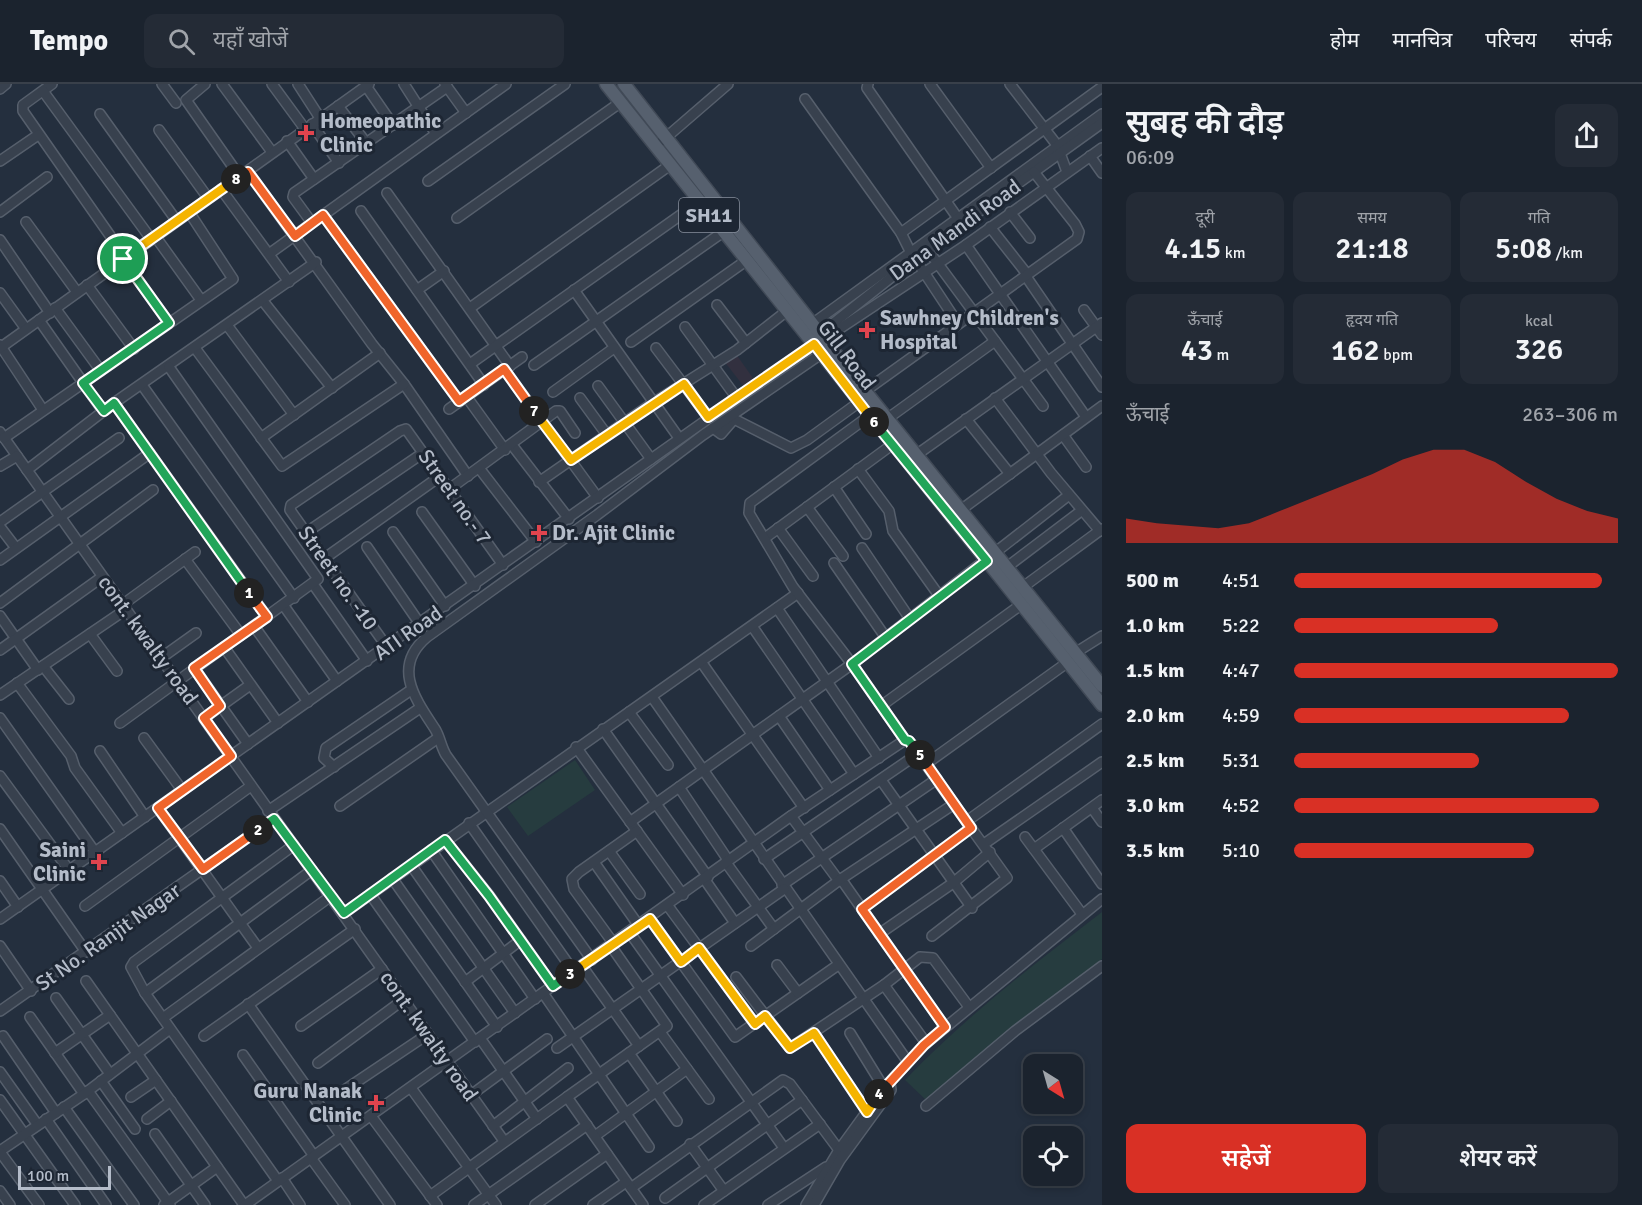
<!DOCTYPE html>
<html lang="hi">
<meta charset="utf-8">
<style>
body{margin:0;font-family:Signika,"Noto Sans Devanagari",sans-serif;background:#242b36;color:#f1f3f6;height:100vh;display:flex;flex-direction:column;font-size:22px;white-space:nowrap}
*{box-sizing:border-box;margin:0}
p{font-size:20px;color:#a0a4aa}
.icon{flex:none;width:33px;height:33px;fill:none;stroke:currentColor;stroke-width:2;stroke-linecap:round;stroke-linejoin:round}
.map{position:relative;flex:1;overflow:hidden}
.panel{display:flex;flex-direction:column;background:#1b232e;width:540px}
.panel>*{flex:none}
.needle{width:39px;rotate:143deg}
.controls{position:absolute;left:1023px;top:970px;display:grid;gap:12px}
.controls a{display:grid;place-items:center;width:60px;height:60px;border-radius:12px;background:#1b232e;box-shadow:0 3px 9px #0003,0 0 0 2px #39404a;font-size:30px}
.scale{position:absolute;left:18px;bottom:15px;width:93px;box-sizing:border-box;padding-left:6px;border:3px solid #b4bcc9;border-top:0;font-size:16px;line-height:21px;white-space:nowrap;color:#b4bcc9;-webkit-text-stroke:4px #1d2633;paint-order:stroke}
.pin{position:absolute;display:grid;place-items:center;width:51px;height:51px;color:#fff;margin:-26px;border:3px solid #fff;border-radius:50%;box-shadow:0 2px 6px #0007}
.km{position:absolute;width:30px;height:30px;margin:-15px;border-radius:50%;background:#222;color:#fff;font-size:16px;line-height:30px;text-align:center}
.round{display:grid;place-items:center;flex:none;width:63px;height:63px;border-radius:12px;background:#242b36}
.head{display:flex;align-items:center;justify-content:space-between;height:102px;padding:0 24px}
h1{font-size:33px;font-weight:600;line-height:45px}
.metrics{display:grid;grid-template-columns:repeat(3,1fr);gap:9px;height:102px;padding:6px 24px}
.metrics div{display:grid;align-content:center;border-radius:12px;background:#242b36;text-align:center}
.metrics b{font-size:30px;font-weight:600}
.metrics small{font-size:16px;font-weight:400}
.metrics p{font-size:16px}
.chart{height:168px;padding:12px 24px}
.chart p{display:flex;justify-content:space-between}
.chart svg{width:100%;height:108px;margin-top:6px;fill:#d93025;opacity:.7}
.button{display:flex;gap:12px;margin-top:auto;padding:12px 24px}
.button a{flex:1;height:69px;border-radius:12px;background:#d93025;color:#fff;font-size:24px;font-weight:600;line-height:69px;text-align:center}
.button a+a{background:#242b36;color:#f1f3f6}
ul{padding:0 24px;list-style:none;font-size:20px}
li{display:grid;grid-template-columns:96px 72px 1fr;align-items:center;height:45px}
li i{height:15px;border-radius:8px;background:#d93025}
header{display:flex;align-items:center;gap:36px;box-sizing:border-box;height:84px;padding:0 30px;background:#1b232e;border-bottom:2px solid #39404a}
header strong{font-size:28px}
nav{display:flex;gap:33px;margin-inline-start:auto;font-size:21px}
.search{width:420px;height:54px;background:#242b36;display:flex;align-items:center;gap:15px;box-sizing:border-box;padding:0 21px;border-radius:12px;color:#a0a4aa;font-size:22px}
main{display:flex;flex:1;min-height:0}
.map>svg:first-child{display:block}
.medical{fill:#32303f}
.green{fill:#263c3f}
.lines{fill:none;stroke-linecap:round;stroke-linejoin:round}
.minor-casing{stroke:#565f6c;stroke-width:12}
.major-casing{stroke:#414a57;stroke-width:15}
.minor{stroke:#38414e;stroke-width:9}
.major{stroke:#56606e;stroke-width:12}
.split-1-casing{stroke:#fff;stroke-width:12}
.split-2-casing{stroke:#fff;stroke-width:12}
.split-3-casing{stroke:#fff;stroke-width:12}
.split-4-casing{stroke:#fff;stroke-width:12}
.split-5-casing{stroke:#fff;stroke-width:12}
.split-6-casing{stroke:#fff;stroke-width:12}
.split-7-casing{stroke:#fff;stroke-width:12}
.split-8-casing{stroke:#fff;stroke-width:12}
.split-9-casing{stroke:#fff;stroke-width:12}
.split-1{stroke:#22a559;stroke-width:8}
.split-2{stroke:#f0652b;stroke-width:8}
.split-3{stroke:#22a559;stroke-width:8}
.split-4{stroke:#f5b400;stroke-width:8}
.split-5{stroke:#f0652b;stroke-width:8}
.split-6{stroke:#22a559;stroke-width:8}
.split-7{stroke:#f5b400;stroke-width:8}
.split-8{stroke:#f0652b;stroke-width:8}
.split-9{stroke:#f5b400;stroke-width:8}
.health-dot{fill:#e0444e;stroke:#1d2633;stroke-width:2}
.labels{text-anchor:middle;stroke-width:6;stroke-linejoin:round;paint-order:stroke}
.shield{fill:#1d2633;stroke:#878f9c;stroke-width:1.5}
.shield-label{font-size:20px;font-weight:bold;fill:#b4bcc9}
.poi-label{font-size:21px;font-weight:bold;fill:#b4bcc9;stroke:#1d2633;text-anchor:start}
.street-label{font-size:21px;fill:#b4bcc9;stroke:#1d2633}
</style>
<header>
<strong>Tempo</strong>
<div class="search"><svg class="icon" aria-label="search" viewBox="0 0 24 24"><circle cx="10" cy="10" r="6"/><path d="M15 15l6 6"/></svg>यहाँ खोजें</div>
<nav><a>होम</a><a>मानचित्र</a><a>परिचय</a><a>संपर्क</a></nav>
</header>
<main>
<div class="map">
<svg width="1102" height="1121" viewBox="0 0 1102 1121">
<rect width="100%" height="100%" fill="#242f3e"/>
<path class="medical" d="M 736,270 L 755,297 L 745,304 L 724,277 Z"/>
<g class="green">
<path d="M 575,676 L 595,706 L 528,752 L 507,723 Z"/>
<path d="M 1102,828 L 1102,875 L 926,1016 L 905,996 C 965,933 1033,881 1102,828 Z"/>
</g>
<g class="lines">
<g class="minor-casing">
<g id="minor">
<path d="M 52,0 L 23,21 L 23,27 L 125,173"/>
<path d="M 162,0 L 176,19"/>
<path d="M 205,0 L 186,16 L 240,93"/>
<path d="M 222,0 L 272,68"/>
<path d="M 272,0 L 305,45"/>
<path d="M 298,0 L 320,34"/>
<path d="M 404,0 L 436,50"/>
<path d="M 445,0 L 466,29"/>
<path d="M 868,0 L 867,4 L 957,133"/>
<path d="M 930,0 L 991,84"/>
<path d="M 1010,0 L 1057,61 L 1067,88"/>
<path d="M 366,2 L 393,41"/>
<path d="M 0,5 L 6,0"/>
<path d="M 43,7 L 151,155"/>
<path d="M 805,15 L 901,149 L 910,167 L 957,238"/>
<path d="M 338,22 L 367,60"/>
<path d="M 100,30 L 176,136"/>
<path d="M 312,40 L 339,79"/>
<path d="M 159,46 L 208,114"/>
<path d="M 287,57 L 314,95"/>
<path d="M 662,57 L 728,0"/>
<path d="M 1090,72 L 1102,89"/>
<path d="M 0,77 L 38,51"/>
<path d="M 248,88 L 372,260 L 404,300 L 468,392"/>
<path d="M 428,97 L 565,0"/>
<path d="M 221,105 L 289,198"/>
<path d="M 387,109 L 510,282"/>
<path d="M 361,127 L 484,301"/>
<path d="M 0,128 L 47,93"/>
<path d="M 1010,128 L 1030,154"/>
<path d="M 323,131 L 459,317"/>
<path d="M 457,134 L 621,18"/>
<path d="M 26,138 L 77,208"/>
<path d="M 312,139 L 293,113 L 294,109 L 447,3"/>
<path d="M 990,143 L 1027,190 L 1025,191 L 1102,303"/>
<path d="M 901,149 L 1102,3"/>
<path d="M 155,152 L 201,216"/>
<path d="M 0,156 L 50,229"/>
<path d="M 966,161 L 1102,64"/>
<path d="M 927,165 L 1043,322"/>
<path d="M 269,170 L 506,0"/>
<path d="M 123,175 L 169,239"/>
<path d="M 87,201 L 134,265"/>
<path d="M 417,206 L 444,187"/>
<path d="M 574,206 L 679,354"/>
<path d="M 0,209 L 26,245"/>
<path d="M 263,217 L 332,304"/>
<path d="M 717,221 L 746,259"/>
<path d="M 55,224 L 101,287"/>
<path d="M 470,224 L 670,81"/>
<path d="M 1084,226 L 1102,251"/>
<path d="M 39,236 L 103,327"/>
<path d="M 227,241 L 294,331"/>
<path d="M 685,243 L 736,313"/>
<path d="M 808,243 L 1102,30"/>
<path d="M 816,253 L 927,165 L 1102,39"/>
<path d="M 824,255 L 966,161 L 1086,333"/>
<path d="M 631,258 L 747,176"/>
<path d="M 0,261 L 43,326"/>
<path d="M 0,264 L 369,0"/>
<path d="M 195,264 L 282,382 L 404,300"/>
<path d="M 656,264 L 708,333"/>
<path d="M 470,280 L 699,118"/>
<path d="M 534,281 L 723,148"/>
<path d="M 504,285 L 598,414"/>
<path d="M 142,301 L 294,514"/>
<path d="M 598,302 L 651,375"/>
<path d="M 865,307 L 1077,155 L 1079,148 L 1075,140 L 1034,88"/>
<path d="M 553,308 L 614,264"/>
<path d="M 466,312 L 505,366"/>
<path d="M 580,314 L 607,351"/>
<path d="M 995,314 L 1051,389 L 1100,447"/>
<path d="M 114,319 L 267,533"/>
<path d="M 449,325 L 522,273"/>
<path d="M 887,335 L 995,257"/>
<path d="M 966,335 L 1010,390"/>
<path d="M 713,344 L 721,350 L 734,335 L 791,364 L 807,356 L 858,319"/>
<path d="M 0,348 L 504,1057"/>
<path d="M 1063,351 L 1086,383"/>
<path d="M 4,354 L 233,195 L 189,128"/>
<path d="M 261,354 L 380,269"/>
<path d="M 512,361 L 569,435"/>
<path d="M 912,374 L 1102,239"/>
<path d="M 0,382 L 17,372"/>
<path d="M 479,384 L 536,458"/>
<path d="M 858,385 L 889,427 L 893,447 L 940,513"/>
<path d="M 27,386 L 114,319 L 316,178"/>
<path d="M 539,398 L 653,319 L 737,266 L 788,226"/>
<path d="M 834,403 L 866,450"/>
<path d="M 448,406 L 556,327 L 560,327 L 575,349"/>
<path d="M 807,423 L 843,472"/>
<path d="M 962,425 L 1102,322"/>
<path d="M 422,428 L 475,502"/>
<path d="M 0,438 L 119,354"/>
<path d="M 0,443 L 16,464"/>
<path d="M 778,444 L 813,492"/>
<path d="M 307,448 L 423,369"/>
<path d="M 393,448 L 445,522"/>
<path d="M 765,454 L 893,360"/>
<path d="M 367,463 L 420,540"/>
<path d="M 862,464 L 910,535"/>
<path d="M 325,474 L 439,393"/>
<path d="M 185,475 L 241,551"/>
<path d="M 0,476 L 150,369"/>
<path d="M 834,479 L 886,554"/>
<path d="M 1007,483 L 1081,427"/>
<path d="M 313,500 L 367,577"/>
<path d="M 1023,503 L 1102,445"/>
<path d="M 0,519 L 153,406"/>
<path d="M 122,521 L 195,468"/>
<path d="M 284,522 L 337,597"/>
<path d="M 777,524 L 879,674"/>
<path d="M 0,532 L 38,586"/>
<path d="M 254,542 L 308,618"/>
<path d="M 752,542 L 854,690"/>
<path d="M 90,550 L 117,587"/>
<path d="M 224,563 L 278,639"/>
<path d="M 387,563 L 290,426 L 291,421 L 400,347 L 406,345 L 503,481"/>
<path d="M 0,566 L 102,493"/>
<path d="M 1075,569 L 1102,552"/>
<path d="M 161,574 L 196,549"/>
<path d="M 702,579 L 804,724"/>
<path d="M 43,582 L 69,615"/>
<path d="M 194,584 L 248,660"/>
<path d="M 17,599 L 71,672 L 75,684 L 122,749"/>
<path d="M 0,611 L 125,526"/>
<path d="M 652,613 L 908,978"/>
<path d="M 881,622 L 1022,520"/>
<path d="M 629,628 L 668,681"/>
<path d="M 779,632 L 830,706"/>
<path d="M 0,634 L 95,768"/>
<path d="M 204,634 L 250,601"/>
<path d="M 120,639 L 318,495 L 169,283"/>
<path d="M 603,645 L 708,793"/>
<path d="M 144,654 L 182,706"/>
<path d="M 576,663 L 683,811"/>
<path d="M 100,667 L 145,733"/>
<path d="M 926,680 L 1068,578"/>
<path d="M 334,683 L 324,674 L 326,664 L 411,606"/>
<path d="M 0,692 L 69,786"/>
<path d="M 881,696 L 972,824"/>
<path d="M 679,703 L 726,773 L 727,780 L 774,845"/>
<path d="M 340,722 L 438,654"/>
<path d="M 158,724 L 258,864"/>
<path d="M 1092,724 L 1102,738"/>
<path d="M 268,727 L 420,624"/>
<path d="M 791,732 L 839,797"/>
<path d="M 967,737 L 1102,640"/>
<path d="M 630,738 L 852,580 L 1069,411"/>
<path d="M 469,739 L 574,888"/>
<path d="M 1063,744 L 1102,800"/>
<path d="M 0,745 L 86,868"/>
<path d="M 1025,753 L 1082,830"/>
<path d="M 445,756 L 489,811 L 553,902"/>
<path d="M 984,760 L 1102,678"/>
<path d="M 1034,765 L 1102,716"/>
<path d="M 431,766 L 535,915"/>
<path d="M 609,767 L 640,810"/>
<path d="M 764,775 L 919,669"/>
<path d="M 594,778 L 639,842"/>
<path d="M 411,781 L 515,929"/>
<path d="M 392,794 L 497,943"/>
<path d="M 841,795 L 945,943"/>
<path d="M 705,796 L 735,839"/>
<path d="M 0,797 L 18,823"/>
<path d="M 782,801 L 937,695"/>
<path d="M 370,810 L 475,958"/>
<path d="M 85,822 L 251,702"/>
<path d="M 668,822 L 755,940"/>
<path d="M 862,825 L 971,744 L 909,657 L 905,656"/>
<path d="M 344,829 L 798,509"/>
<path d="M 0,835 L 814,260"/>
<path d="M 650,835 L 735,953 L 838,881"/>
<path d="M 630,849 L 784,1064"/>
<path d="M 879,850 L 953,799 L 990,768"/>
<path d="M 932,852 L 1007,794 L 971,744"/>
<path d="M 614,860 L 574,805 L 572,795 L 579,788 L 637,747"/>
<path d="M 0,862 L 31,907"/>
<path d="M 751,862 L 841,795 L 954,720"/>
<path d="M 592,876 L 446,671 C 441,663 440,653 435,645 C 416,616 391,583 427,553 L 597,431 L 703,351 L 821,270"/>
<path d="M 777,881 L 798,909"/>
<path d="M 582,882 L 639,962"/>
<path d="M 736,893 L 790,964 L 884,901 L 920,873 L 933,874 L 969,923"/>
<path d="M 86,897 L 244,1121"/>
<path d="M 465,898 L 521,856"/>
<path d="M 884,901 L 926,959"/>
<path d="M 145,909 L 312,786"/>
<path d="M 543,909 L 649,1063"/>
<path d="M 56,914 L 110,990"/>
<path d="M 248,920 L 390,1121"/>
<path d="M 0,927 L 274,735"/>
<path d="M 30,933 L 84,1010"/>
<path d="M 163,934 L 331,812"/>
<path d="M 301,942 L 382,885"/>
<path d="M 660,948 L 709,1015"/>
<path d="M 814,949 L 867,1028"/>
<path d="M 850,949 L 884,1004"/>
<path d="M 3,952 L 56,1029"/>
<path d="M 204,952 L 355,845"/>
<path d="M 480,954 L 537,1035"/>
<path d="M 557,964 L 784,805"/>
<path d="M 55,969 L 110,931"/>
<path d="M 629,969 L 677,1037"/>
<path d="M 243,971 L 314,1072"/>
<path d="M 318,979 L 403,916"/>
<path d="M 0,988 L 37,1040"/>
<path d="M 101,997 L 135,1045"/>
<path d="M 411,1004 L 496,1121"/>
<path d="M 88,1007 L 170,1121"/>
<path d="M 340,1009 L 428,950"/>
<path d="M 471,1011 L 547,955"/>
<path d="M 131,1013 L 156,996"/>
<path d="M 567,1013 L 667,942 L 611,862"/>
<path d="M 0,1016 L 75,1121"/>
<path d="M 926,1022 L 1015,947 L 1102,882"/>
<path d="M 64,1023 L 134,1121"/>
<path d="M 371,1032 L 437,1121"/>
<path d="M 46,1035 L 106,1121"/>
<path d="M 147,1035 L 171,1017"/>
<path d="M 493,1042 L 568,984"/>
<path d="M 155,1050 L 205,1121"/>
<path d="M 595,1052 L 687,985"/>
<path d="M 690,1060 L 724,1107"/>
<path d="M 0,1067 L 84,1010 L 170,945"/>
<path d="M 0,1068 L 39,1121"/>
<path d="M 311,1074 L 345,1121"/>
<path d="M 282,1094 L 300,1121"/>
<path d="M 278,1097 L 145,909 L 131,883 L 134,878 L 294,761"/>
<path d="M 631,1104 L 783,996 L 790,1000 L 839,1066"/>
<path d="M 0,1107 L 10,1121"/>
<path d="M 430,1112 L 567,1013 L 643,1121"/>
<path d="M 665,1114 L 802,1016"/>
<path d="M 164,1121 L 217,1083"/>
<path d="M 245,1121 L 791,732 L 905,656 L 852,580 L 793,503 L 749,429 L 750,419 L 869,332"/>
<path d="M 474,1121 L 587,1041"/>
<path d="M 535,1121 L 607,1070"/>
<path d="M 593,1121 L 626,1098"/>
<path d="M 704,1121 L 820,1040"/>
<path d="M 768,1121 L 826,1083"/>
<path d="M 806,1121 L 839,1066 L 884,1004 L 924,961 L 1102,815"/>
<path d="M 814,1121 L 840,1076 L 891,1006 L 890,998"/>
</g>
</g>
<g class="major-casing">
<g id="major">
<path d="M 606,0 L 1102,621"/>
<path d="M 624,0 L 865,307 L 1102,602"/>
</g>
</g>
<use href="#minor" class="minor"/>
<use href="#major" class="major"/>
</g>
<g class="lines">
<g class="split-1-casing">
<path id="split-1" d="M 123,175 L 169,239 L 83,299 L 104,327 L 114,319 L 249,509"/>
</g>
<g class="split-2-casing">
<path id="split-2" d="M 249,509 L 267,533 L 194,584 L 220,622 L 204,634 L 231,672 L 158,724 L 203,785 L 258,746"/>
</g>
<g class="split-3-casing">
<path id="split-3" d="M 258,746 L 274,735 L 344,829 L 445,756 L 489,812 L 553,902 L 570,890"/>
</g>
<g class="split-4-casing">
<path id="split-4" d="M 570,890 L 650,835 L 681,878 L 699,864 L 755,940 L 765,932 L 790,964 L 814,949 L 867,1028 L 879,1010"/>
</g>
<g class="split-5-casing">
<path id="split-5" d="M 879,1010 L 924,961 L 945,943 L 862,825 L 971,744 L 920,671"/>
</g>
<g class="split-6-casing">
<path id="split-6" d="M 874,338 L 987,477 L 852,580 L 905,656 L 909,657 L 920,671"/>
</g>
<g class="split-7-casing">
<path id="split-7" d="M 534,327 L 571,376 L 684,300 L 708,333 L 814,260 L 874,338"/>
</g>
<g class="split-8-casing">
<path id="split-8" d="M 236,95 L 248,88 L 295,152 L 323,131 L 459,317 L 504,285 L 534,327"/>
</g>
<g class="split-9-casing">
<path id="split-9" d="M 123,175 L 236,95"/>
</g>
<use href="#split-1" class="split-1"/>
<use href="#split-2" class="split-2"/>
<use href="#split-3" class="split-3"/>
<use href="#split-4" class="split-4"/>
<use href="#split-5" class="split-5"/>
<use href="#split-6" class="split-6"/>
<use href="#split-7" class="split-7"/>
<use href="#split-8" class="split-8"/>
<use href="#split-9" class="split-9"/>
</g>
<g class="health-dot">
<path d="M303 40h6v6h6v6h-6v6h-6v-6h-6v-6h6z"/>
<path d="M864 237h6v6h6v6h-6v6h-6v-6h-6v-6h6z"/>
<path d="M536 440h6v6h6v6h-6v6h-6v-6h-6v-6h6z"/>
<path d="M96 769h6v6h6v6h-6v6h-6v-6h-6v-6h6z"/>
<path d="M373 1010h6v6h6v6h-6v6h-6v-6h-6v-6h6z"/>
</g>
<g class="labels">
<rect class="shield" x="679" y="114" width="60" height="34" rx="4.5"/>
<g class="shield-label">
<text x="709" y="138">SH11</text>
</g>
<g class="poi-label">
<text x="320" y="44">Homeopathic<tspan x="320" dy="24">Clinic</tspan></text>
<text x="880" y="241">Sawhney Children's<tspan x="880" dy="24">Hospital</tspan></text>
<text x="552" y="456">Dr. Ajit Clinic</text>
<text x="86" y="773" text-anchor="end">Saini<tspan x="86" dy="24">Clinic</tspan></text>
<text x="362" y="1014" text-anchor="end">Guru Nanak<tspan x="362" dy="24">Clinic</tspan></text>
</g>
<g class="street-label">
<text transform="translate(955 146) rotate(-36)" y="7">Dana Mandi Road</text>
<text transform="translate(847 271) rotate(53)" y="7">Gill Road</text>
<text transform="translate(455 413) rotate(55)" y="7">Street no.- 7</text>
<text transform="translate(338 494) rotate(55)" y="7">Street no. -10</text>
<text transform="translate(408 549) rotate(-35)" y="7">ATI Road</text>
<text transform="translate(148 556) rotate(54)" y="7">cont. kwalty road</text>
<text transform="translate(108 853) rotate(-35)" y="7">St No. Ranjit Nagar</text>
<text transform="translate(429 952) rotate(55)" y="7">cont. kwalty road</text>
</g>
</g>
</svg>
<div class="controls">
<a><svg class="needle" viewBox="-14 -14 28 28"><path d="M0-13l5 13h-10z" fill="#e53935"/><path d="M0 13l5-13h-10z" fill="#a0a4aa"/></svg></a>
<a><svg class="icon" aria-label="locate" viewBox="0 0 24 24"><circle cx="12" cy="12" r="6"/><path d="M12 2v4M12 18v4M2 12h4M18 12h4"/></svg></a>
</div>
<div class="scale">100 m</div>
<div class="pin" style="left:123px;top:175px;background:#1e9e55"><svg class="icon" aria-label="arrive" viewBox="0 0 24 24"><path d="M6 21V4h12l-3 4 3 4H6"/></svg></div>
<b class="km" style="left:249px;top:509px">1</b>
<b class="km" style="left:258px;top:746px">2</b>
<b class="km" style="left:570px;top:890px">3</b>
<b class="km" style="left:879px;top:1010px">4</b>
<b class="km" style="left:920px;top:671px">5</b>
<b class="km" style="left:874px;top:338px">6</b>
<b class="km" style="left:534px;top:327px">7</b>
<b class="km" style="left:236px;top:95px">8</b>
</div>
<section class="panel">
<div class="head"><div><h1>सुबह की दौड़</h1><p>06:09</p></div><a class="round"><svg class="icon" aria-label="share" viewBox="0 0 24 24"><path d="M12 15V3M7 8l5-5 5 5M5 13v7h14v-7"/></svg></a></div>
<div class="metrics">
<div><p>दूरी</p><b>4.15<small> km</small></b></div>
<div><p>समय</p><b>21:18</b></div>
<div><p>गति</p><b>5:08<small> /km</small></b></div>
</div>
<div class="metrics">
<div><p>ऊँचाई</p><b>43<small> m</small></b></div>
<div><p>हृदय गति</p><b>162<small> bpm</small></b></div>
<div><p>kcal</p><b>326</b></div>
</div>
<div class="chart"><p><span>ऊँचाई</span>263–306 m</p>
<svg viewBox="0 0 160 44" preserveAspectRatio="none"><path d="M0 44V34L10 36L20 37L30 38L40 36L50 31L60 26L70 21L80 16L90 10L100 6L110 6L120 11L130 19L140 26L150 31L160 34V44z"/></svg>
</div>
<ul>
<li><b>500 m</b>4:51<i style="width:95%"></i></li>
<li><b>1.0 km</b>5:22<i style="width:63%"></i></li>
<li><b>1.5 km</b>4:47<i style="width:100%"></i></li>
<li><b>2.0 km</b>4:59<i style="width:85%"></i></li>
<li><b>2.5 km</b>5:31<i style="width:57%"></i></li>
<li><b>3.0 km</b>4:52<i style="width:94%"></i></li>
<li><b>3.5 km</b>5:10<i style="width:74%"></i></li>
</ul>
<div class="button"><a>सहेजें</a><a>शेयर करें</a></div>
</section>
</main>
